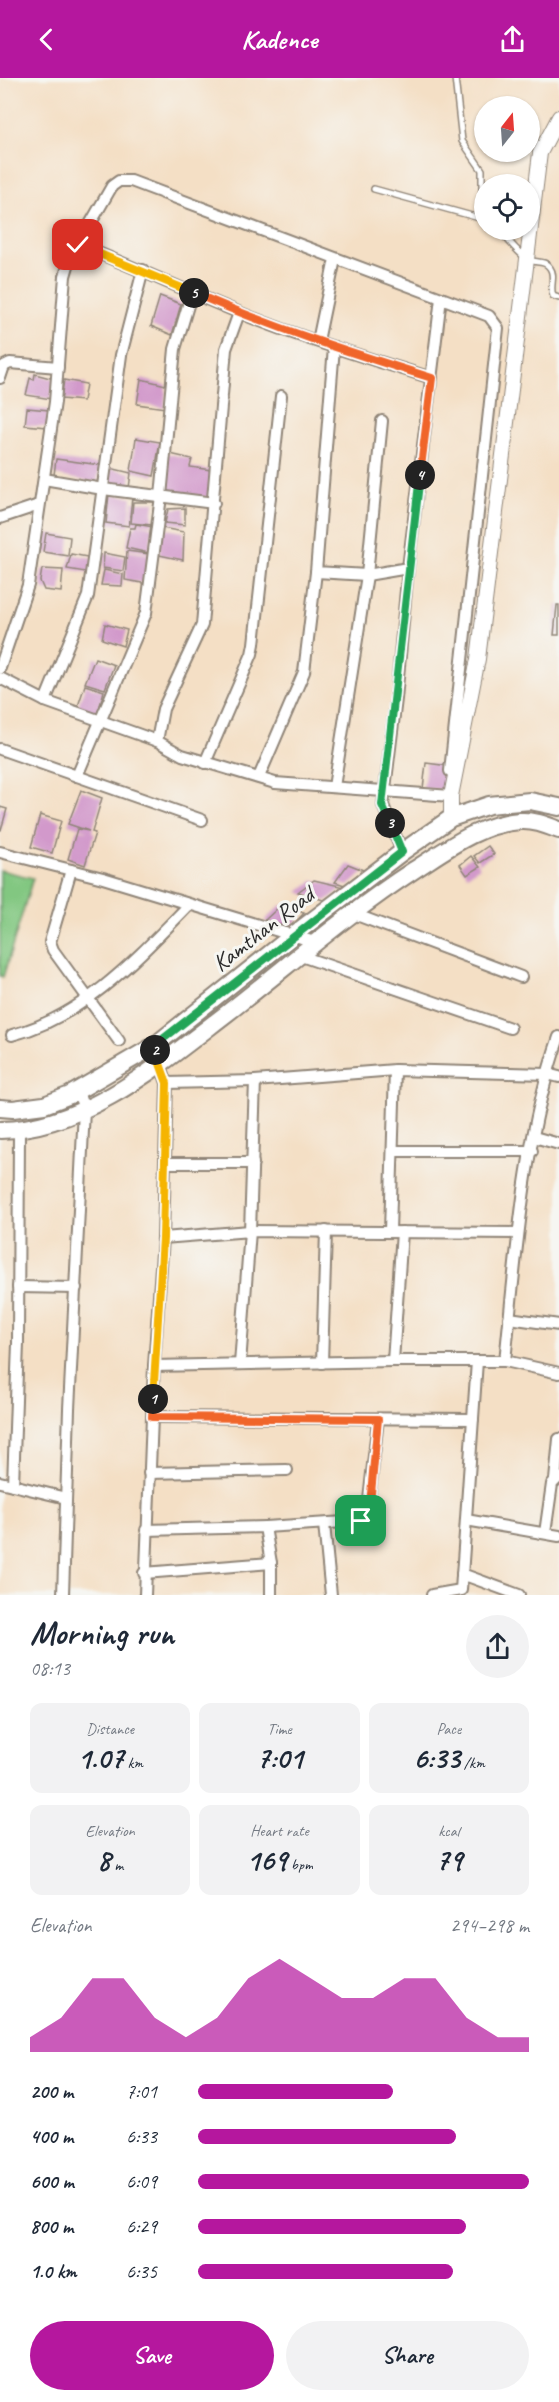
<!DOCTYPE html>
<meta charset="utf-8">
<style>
body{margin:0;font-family:Caveat,sans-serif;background:#f2f2f3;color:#1f2937;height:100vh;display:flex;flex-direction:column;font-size:22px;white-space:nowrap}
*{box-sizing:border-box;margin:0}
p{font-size:20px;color:#747a83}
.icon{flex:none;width:33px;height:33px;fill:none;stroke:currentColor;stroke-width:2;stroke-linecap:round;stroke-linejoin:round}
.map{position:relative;height:1517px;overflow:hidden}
.sheet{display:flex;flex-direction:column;background:#fff;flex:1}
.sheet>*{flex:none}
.needle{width:39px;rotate:17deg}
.controls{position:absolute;left:474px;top:18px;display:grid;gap:12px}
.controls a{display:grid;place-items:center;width:66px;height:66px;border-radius:50%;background:#fff;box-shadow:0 2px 4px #0004;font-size:30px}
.pin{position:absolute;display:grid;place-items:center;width:51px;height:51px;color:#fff;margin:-26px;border-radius:12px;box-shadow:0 3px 9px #0006}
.km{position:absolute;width:30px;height:30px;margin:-15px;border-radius:50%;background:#222;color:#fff;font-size:16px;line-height:30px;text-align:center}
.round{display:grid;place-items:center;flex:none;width:63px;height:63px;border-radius:32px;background:#f2f2f3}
.summary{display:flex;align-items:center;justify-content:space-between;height:102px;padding:0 30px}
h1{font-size:33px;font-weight:700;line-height:45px}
.stats{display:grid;grid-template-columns:repeat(3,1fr);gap:9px;height:102px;padding:6px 30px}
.stats div{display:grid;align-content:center;border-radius:12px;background:#f2f2f3;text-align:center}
.stats b{font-size:30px;font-weight:700}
.stats small{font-size:16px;font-weight:400}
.stats p{font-size:16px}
.chart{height:168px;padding:12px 30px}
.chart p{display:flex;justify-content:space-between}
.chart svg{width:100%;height:108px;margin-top:6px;fill:#b5179e;opacity:.7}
.action{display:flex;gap:12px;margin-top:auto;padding:12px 30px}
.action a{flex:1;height:69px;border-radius:36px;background:#b5179e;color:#fff;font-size:24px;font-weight:700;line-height:69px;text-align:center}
.action a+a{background:#f2f2f3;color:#1f2937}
ul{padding:0 30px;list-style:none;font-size:20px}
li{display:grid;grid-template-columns:96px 72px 1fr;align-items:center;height:45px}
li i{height:15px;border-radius:8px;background:#b5179e}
header{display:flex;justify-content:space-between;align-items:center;height:78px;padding:0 30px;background:#b5179e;color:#fff;font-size:27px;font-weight:700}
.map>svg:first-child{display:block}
.green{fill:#82c781;stroke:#567956;stroke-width:1.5}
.building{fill:#d299cb}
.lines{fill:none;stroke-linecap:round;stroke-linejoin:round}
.service-casing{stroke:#908578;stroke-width:8}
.minor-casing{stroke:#908578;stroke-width:14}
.tertiary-casing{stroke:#908578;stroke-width:16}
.primary-casing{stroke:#908578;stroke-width:20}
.service{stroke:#fff;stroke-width:5}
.minor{stroke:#fff;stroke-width:10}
.tertiary{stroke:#fff;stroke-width:14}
.primary{stroke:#fff;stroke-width:16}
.split-1-casing{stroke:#fff;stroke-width:12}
.split-2-casing{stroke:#fff;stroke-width:12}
.split-3-casing{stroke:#fff;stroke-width:12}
.split-4-casing{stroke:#fff;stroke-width:12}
.split-5-casing{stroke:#fff;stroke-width:12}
.split-6-casing{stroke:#fff;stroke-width:12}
.split-1{stroke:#f0652b;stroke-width:8}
.split-2{stroke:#f5b400;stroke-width:8}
.split-3{stroke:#22a559;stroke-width:8}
.split-4{stroke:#22a559;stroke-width:8}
.split-5{stroke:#f0652b;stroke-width:8}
.split-6{stroke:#f5b400;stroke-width:8}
.labels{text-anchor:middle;stroke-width:6;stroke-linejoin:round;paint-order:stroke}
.street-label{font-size:24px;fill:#2b2b2b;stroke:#f6f6f2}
</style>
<header><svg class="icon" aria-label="back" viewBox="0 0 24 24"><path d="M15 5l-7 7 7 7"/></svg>Kadence<svg class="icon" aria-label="share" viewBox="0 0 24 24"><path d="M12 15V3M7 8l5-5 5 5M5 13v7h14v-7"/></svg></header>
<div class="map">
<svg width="559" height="1517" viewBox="0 0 559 1517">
<rect width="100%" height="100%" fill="#f6f6f2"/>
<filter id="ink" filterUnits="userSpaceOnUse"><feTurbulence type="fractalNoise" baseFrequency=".0167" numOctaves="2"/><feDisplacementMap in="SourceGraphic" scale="12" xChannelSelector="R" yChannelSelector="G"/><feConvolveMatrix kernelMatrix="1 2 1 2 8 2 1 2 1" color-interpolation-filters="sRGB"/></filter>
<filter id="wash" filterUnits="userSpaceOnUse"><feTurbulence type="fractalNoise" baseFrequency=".008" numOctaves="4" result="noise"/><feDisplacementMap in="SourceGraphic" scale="24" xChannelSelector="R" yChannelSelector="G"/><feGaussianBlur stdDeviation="1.35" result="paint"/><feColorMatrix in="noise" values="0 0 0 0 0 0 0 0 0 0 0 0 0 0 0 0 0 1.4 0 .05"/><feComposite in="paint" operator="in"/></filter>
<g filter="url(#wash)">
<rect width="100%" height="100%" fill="#f4dfc5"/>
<path class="green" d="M 0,792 L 33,800 L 3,899 L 0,898 Z"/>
<g id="blocks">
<g class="building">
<path d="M 160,218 L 181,226 L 172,257 L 151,248 Z"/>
<path d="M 35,296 L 54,301 L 51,321 L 26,317 L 30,300 L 34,302 Z"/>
<path d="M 141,301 L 166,307 L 165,330 L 137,326 Z"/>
<path d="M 64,302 L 86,306 L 83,323 L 61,321 Z"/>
<path d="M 27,330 L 49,332 L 47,349 L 25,347 Z"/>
<path d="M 136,360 L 160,364 L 154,398 L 131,393 Z"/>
<path d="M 166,375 L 192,381 L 190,389 L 211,392 L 209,420 L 165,413 Z"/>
<path d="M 56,381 L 100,387 L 97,405 L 54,397 Z"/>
<path d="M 110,390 L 131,395 L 129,410 L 108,406 Z"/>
<path d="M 109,416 L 132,419 L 129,448 L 106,445 Z"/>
<path d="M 133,424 L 154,424 L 152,447 L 131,445 Z"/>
<path d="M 185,430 L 185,447 L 165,445 L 168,431 Z"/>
<path d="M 136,446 L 153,449 L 149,475 L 126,470 L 130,450 L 135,450 Z"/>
<path d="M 162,450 L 184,454 L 183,482 L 159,477 Z"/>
<path d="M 46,455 L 70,459 L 68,478 L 43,474 Z"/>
<path d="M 127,473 L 149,476 L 148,506 L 125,502 Z"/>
<path d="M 104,475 L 125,479 L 123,493 L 103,490 Z"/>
<path d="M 71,476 L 93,480 L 91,495 L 67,491 Z"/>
<path d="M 42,491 L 63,492 L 61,514 L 44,512 L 40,503 Z"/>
<path d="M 104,492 L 123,496 L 122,508 L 101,507 Z"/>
<path d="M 557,527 L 559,527 L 559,557 L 554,557 Z"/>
<path d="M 105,546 L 127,552 L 123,568 L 102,561 Z"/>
<path d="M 95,580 L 114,587 L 105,611 L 85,605 Z"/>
<path d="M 85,607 L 104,613 L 97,638 L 77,631 Z"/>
<path d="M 426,685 L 449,688 L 447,712 L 423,711 Z"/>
<path d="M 81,712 L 102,720 L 92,754 L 95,755 L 85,787 L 68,781 L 77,751 L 89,753 L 68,746 Z"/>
<path d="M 0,729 L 7,731 L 1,752 L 0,752 Z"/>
<path d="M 40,737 L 61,743 L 52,775 L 31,769 Z"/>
<path d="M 488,768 L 494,776 L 480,785 L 474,778 Z"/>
<path d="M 471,778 L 480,789 L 467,797 L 460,787 Z"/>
<path d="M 348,786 L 366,793 L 348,808 L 335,804 Z"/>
<path d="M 314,802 L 344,809 L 326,823 L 298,814 Z"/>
<path d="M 281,827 L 304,835 L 288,852 L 264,843 Z"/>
</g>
</g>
</g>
<g filter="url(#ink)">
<use href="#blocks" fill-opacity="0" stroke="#908578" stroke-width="1.5"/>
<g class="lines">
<g class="service-casing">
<g id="service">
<path d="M 455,0 L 462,63 L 482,92 L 482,140"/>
<path d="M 374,111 L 483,141"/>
<path d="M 499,152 C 506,159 520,178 529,182 C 536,185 545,182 550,190 C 556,198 549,209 553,218 L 559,220"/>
</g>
</g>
<g class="minor-casing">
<g id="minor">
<path d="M 78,167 C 132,188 184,212 238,234 C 301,260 367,280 432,300"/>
<path d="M 318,263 L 335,181"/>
<path d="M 334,269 L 316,494 L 367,497 L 408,490"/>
<path d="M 0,300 L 4,288 L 10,285 L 58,289"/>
<path d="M 44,401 L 103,411 L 214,425"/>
<path d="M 0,440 L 39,427"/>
<path d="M 0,590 L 28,507 L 55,324 L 65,198 L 70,181 L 112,108 L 119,103 L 131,103 L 489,238 L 498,250 L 450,693"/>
<path d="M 0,600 L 45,623 L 157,663 L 182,677 L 275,705 L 451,718"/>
<path d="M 45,623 L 88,518 L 121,277 L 143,192"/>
<path d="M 157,663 L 163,631 L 202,547 L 226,271 L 239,235"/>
<path d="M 0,671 L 202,742"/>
<path d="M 205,685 L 252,576 L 254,566 L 281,318"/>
<path d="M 77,698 L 146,535 L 161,418 L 175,271 L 192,214"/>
<path d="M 259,699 L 304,594 L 316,494"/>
<path d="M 334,709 L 367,497 L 382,343"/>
<path d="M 0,774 L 103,800 L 318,865"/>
<path d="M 402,774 L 383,727 L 396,621 L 408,490 L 441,220"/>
<path d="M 71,792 L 50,864 L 53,872 L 119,963"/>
<path d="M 354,836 L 521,899"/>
<path d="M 301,878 L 510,950"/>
<path d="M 12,957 C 84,939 139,878 189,827"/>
<path d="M 154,968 L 167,1005 L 163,1160 L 154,1288 L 393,1283 L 505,1283 C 516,1179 524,1058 559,959"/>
<path d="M 167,1005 L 255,1003 L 395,992 L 547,996 L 559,999"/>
<path d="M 534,1059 L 559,1066"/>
<path d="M 393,1073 L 532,1073"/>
<path d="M 166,1085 L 253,1085"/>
<path d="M 390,1153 L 395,992"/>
<path d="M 163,1160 L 250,1153 L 518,1155"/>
<path d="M 18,1209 L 76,1210"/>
<path d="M 509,1240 L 559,1247"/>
<path d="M 393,1283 L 402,1154"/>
<path d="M 505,1283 L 559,1295"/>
<path d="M 322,1285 L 326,1153"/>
<path d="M 240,1286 L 250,1153 L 255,1003"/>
<path d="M 152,1339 L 473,1341"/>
<path d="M 149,1395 L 287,1392"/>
<path d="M 555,1402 L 559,1361"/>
<path d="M 0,1404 L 66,1420"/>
<path d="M 13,1407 L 18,1265 L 19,1050"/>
<path d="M 466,1442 L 559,1458"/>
<path d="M 324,1446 L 331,1517"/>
<path d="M 265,1449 L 361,1443 L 367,1440 L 378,1341"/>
<path d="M 146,1452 L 265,1449 L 271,1485 L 271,1517"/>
<path d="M 545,1455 L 552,1406 L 559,1399"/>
<path d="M 144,1495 L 271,1485"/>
<path d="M 462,1496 L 519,1517"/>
<path d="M 63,1517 L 69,1331 L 84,1032 L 78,1013"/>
<path d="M 145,1517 L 154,1288"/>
<path d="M 432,1517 L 461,1512 L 477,1283"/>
</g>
</g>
<g class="tertiary-casing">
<path id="tertiary" d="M 451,740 L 451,718 L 478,581 L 540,75 L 559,39"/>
</g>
<g class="primary-casing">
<g id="primary">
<path d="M 0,1030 L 13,1031 L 44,1027 L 70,1017 L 154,968 L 292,858 L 402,774 L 451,740 L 489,727 L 530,723 L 559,729"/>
<path d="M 0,1052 C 85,1051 162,985 226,936 C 288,888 348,835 414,792 C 447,771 479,746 520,743 C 534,742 546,747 559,752"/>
</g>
</g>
<use href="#service" class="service"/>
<use href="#minor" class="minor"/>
<use href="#tertiary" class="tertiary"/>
<use href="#primary" class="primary"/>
</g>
</g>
<g class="lines" filter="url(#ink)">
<g class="split-1-casing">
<path id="split-1" d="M 153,1321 L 152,1339 L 378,1341 L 369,1437 L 361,1443"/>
</g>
<g class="split-2-casing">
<path id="split-2" d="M 153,1321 L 163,1160 L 167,1005 L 155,972"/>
</g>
<g class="split-3-casing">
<path id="split-3" d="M 155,972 L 154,968 L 402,774 L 390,745"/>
</g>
<g class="split-4-casing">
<path id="split-4" d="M 390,745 L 382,727 L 420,397"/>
</g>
<g class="split-5-casing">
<path id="split-5" d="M 194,215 C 271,249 352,275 432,300 L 420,397"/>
</g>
<g class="split-6-casing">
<path id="split-6" d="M 78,167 L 194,215"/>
</g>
<use href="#split-1" class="split-1"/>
<use href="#split-2" class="split-2"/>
<use href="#split-3" class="split-3"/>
<use href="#split-4" class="split-4"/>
<use href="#split-5" class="split-5"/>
<use href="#split-6" class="split-6"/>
</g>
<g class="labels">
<g class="street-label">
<text transform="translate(263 851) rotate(-38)" y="8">Kamthan Road</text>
</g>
</g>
</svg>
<div class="controls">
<a><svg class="needle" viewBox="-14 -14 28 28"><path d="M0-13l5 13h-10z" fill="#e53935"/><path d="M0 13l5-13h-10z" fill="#747a83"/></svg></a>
<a><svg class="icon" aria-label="locate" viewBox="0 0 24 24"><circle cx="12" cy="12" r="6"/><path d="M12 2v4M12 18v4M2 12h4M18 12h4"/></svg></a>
</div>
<div class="pin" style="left:361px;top:1443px;background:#1e9e55"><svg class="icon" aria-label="arrive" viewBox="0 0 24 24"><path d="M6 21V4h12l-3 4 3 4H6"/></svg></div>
<div class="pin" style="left:78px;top:167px;background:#d93025"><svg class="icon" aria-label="check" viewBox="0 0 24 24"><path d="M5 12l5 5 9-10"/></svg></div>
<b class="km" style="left:153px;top:1321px">1</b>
<b class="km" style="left:155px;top:972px">2</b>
<b class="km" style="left:390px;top:745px">3</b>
<b class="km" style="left:420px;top:397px">4</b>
<b class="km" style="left:194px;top:215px">5</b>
</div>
<section class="sheet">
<div class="summary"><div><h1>Morning run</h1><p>08:13</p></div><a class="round"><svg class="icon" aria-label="share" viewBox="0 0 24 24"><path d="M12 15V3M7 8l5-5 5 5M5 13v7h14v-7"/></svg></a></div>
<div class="stats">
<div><p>Distance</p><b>1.07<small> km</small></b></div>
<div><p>Time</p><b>7:01</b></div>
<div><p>Pace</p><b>6:33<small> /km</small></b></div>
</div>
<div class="stats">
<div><p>Elevation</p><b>8<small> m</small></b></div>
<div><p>Heart rate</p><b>169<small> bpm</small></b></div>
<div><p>kcal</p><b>79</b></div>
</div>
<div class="chart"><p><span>Elevation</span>294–298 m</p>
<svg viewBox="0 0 160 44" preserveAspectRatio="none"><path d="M0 44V38L10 30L20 14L30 14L40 30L50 38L60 30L70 14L80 6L90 14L100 22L110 22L120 14L130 14L140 30L150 38L160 38V44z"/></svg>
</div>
<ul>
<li><b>200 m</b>7:01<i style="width:59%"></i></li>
<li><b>400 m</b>6:33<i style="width:78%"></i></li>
<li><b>600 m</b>6:09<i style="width:100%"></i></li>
<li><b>800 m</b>6:29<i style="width:81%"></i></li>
<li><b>1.0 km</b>6:35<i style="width:77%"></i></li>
</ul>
<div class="action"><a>Save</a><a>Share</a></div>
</section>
